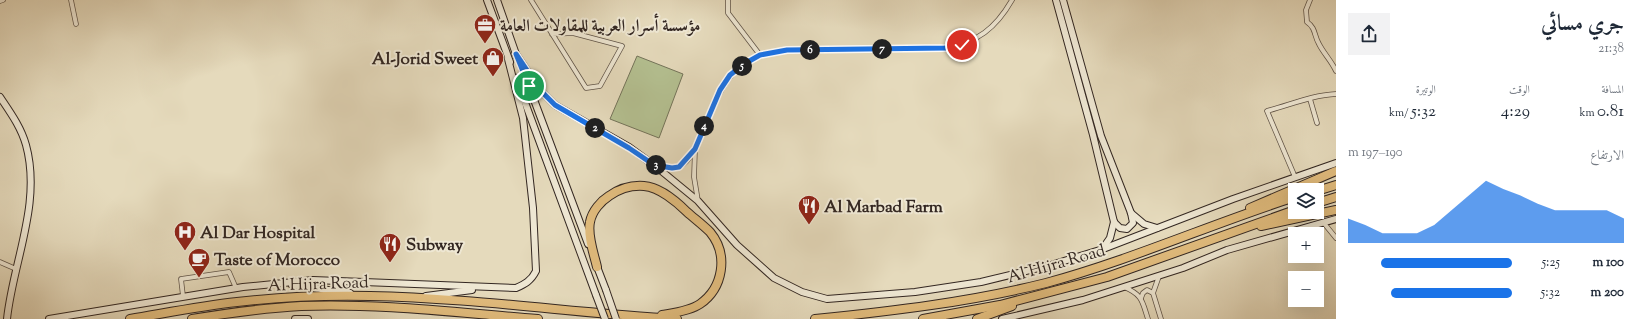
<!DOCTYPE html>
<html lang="ar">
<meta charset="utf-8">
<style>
body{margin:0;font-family:"Sorts Mill Goudy",Amiri,serif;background:#f2f2f3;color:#1f2937;direction:rtl;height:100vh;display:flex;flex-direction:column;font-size:15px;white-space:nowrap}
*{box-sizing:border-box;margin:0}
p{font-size:13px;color:#747a83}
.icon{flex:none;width:22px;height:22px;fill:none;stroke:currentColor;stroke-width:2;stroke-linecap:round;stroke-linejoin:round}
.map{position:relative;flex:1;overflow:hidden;direction:ltr}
.side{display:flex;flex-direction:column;background:#fff;width:300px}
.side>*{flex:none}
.tools{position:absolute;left:1288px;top:183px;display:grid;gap:8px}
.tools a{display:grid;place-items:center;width:36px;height:36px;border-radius:0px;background:#fff;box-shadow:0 4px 16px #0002;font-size:20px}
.pin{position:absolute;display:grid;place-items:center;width:34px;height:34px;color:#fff;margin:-17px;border:2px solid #fff;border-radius:50%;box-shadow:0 1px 4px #0007}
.km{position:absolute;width:20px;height:20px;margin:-10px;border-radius:50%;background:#222;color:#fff;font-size:11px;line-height:20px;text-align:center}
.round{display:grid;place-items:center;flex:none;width:42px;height:42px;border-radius:0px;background:#f2f2f3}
.overview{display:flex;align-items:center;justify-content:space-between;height:68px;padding:0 12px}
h1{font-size:22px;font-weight:600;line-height:30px}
.figures{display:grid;grid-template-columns:repeat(3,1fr);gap:6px;height:68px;padding:4px 12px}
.figures div{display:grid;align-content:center}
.figures b{font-size:17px;font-weight:600}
.figures small{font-size:11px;font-weight:400}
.figures p{font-size:11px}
.chart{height:112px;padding:8px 12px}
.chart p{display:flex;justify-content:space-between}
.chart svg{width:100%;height:72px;margin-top:4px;fill:#1a73e8;opacity:.7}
ul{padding:0 12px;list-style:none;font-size:13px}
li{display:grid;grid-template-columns:64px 48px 1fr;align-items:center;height:30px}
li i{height:10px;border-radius:5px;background:#1a73e8}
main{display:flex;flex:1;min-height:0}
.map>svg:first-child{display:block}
.green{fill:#b4c091;stroke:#74745a}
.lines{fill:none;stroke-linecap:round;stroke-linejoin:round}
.street-casing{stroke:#605448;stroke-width:5.5}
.secondary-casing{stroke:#332722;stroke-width:8}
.highway-casing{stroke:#332722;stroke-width:10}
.street{stroke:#eee7d3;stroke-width:4}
.secondary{stroke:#eee7d3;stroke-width:6}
.highway{stroke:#e2bd7e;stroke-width:8}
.secondary-bridge-casing{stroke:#332722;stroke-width:8;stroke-linecap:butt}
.secondary-bridge{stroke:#eee7d3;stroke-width:6}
.route-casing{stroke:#fff;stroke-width:8}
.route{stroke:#1a73e8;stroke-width:5}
.labels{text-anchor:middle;stroke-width:4;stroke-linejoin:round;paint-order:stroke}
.poi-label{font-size:17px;font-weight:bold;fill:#332722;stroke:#eee7d3;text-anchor:start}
.street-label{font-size:17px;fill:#332722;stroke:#eee7d3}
</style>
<main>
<section class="side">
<div class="overview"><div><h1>جري مسائي</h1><p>21:38</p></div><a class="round"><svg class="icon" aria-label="share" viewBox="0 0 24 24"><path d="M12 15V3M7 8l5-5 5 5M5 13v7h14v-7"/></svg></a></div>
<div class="figures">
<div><p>المسافة</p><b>0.81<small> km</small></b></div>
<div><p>الوقت</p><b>4:29</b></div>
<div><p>الوتيرة</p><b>5:32<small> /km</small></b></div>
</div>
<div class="chart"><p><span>الارتفاع</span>190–197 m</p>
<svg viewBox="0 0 160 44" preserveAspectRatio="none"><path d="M0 44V29L10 33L20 38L30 38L40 38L50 33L60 24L70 15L80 6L90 11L100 15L110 20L120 24L130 24L140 24L150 24L160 29V44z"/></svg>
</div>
<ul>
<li><b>100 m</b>5:25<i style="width:80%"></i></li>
<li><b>200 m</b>5:32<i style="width:74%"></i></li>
</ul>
</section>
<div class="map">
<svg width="1336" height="319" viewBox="0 0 1336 319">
<rect width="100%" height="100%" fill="#e5dabc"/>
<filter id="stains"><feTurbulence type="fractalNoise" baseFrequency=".005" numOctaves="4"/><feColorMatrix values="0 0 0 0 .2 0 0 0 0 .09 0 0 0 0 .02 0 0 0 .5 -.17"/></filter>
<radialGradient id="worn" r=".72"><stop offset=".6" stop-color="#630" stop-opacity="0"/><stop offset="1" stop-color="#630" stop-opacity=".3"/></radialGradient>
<path class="green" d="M 637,56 L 683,74 L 659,138 L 610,119 Z"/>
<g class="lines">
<g class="street-casing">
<g id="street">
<path d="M 71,0 L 76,24"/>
<path d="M 531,0 L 586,88 L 600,86 L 622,46 L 573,33 L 552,34"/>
<path d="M 728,0 L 728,13 L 760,55"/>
<path d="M 1310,0 L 1306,10 L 1307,22 C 1316,28 1314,36 1319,44 C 1324,54 1331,60 1336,71"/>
<path d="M 0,1 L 3,0"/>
<path d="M 1310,99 L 1317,123"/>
<path d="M 695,149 L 694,177 L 698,201"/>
<path d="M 655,165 C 662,166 673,170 679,167 C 705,154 709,86 745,63 C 775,44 817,50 851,49 C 883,49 914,49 945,48 C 977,43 996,28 1012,0"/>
<path d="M 1295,177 L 1267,111 C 1290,105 1312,95 1336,94"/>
<path d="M 1323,222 L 1336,238"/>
<path d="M 0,262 L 16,269"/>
<path d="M 1159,276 L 1153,293 L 1161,319"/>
<path d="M 1124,287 C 1143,295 1142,301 1148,319"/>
<path d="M 183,296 L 181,279 L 229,272 L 236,288"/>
<path d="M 1141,298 L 1143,293 L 1147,290 L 1153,293"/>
</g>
</g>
<g class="secondary-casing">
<g id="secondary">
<path d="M 487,0 L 510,62"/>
<path d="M 497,0 L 517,57"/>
<path d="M 1056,0 L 1093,135 L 1114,222 L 1120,228 L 1127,229 L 1133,223 L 1131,213 L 1101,136 L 1063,0"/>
<path d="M 516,54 L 540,90 L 555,105 L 629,147 L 659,169 L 698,201 L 737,245 L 774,278 L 802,292 L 827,299 L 915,292 L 981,282 L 1051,265 L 1103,249 L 1233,199 L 1336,163"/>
<path d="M 521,65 L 588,244"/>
<path d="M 516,78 L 596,295"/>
<path d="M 0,97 C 10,112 21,127 26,145 C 42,203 13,262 7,319"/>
<path d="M 1131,213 L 1144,224 L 1157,228"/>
<path d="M 1103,248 L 1110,238 L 1114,222"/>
<path d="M 596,264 L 606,290"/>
<path d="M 292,285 L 350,293"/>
<path d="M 426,296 L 472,290"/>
<path d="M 49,319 L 243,287 L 313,280 L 516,288 C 525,284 531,281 536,271 L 533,208 L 523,118 L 508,59"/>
<path d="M 295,319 L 308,319"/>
<path d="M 1002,319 L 1083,300 L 1183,268 L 1227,250 L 1336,219"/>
</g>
</g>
<g class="highway-casing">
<g id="highway">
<path d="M 1317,191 L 1336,185"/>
<path d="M 1317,203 L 1336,197"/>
<path d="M 1250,208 L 1336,171"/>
<path d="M 1261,226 L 1336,210"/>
<path d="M 597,267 C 594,254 587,235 590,222 C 592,211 601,201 609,196 C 619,189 631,185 644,186 C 659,187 677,202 687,212 C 695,219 703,225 710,232 C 729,255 723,288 700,304 C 690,311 673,313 662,315"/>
<path d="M 130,319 C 166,313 201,306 237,302 C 281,297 326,295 370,296 C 473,298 575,313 677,319"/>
<path d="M 192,319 C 228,313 265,308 301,306 C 380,303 459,313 538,319"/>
<path d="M 815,319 C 893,311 970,302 1046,283 C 1131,260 1211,224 1295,197"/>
<path d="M 923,319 L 1000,305 L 1107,277 L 1295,210"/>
<path d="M 977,319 L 1012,306"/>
</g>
</g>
<use href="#street" class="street"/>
<use href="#secondary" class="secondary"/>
<use href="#highway" class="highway"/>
<g class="secondary-bridge-casing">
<g id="secondary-bridge">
<path d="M 606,290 L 616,319"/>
<path d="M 596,295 L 605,319"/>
</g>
</g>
<use href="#secondary-bridge" class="secondary-bridge"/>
</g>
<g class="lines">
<g class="route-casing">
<path id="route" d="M 529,86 L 516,54 L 540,90 L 555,105 L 629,148 L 654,165 L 672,168 L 679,167 L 695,149 L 720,90 L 730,75 L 744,64 L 760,55 L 787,50 L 945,48 L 962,45"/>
</g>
<use href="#route" class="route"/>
</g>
<defs>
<g id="office-pin" transform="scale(1.15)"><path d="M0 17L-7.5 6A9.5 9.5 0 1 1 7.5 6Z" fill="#8f2418" stroke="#eee7d3"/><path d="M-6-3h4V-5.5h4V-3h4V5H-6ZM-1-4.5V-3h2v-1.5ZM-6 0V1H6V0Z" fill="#fff"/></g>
<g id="shop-pin" transform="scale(1.15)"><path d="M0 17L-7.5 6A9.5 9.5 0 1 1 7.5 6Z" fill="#8f2418" stroke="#eee7d3"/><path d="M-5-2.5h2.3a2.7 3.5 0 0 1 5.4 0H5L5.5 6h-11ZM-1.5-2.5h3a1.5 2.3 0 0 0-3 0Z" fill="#fff"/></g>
<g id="restaurant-pin" transform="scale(1.15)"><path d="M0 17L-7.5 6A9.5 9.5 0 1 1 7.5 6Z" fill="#8f2418" stroke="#eee7d3"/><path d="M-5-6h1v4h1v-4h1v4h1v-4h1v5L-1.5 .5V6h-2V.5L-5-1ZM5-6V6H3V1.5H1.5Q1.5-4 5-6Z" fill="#fff"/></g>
<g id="hospital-pin" transform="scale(1.15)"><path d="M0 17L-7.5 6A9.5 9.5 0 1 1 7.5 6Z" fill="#8f2418" stroke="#eee7d3"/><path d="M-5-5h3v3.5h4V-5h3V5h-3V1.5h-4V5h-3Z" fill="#fff"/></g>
<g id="cafe-pin" transform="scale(1.15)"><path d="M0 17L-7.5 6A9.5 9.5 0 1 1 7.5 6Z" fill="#8f2418" stroke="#eee7d3"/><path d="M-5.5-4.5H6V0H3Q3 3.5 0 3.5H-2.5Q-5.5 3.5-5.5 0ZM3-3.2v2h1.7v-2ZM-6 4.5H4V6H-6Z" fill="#fff"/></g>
</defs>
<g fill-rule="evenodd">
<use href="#office-pin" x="485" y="25"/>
<use href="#shop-pin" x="493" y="58"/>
<use href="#restaurant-pin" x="809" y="206"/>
<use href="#hospital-pin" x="185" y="232"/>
<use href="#restaurant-pin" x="390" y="244"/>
<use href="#cafe-pin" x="199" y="259"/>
</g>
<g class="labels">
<g class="poi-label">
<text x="500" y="31">مؤسسة أسرار العربية للمقاولات العامة</text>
<text x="478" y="64" text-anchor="end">Al-Jorid Sweet</text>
<text x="824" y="212">Al Marbad Farm</text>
<text x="200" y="238">Al Dar Hospital</text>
<text x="406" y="250">Subway</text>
<text x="214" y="265">Taste of Morocco</text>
</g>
<g class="street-label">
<text transform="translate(1056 263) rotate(-16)" y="6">Al Hijra Road</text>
<text transform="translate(318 283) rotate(-2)" y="6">Al Hijra Road</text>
</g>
</g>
<rect width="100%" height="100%" filter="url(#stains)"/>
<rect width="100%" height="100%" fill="url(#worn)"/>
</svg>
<div class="tools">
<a><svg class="icon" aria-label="layers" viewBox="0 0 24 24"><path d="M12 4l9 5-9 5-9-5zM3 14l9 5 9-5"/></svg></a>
<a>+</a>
<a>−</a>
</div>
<div class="pin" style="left:529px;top:86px;background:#1e9e55"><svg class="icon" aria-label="arrive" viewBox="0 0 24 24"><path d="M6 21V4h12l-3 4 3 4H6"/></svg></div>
<div class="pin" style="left:962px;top:45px;background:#d93025"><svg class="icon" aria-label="check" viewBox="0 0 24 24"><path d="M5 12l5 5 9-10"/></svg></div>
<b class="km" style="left:595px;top:128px">2</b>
<b class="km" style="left:656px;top:165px">3</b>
<b class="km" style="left:704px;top:126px">4</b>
<b class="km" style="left:742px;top:66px">5</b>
<b class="km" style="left:810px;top:50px">6</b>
<b class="km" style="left:882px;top:49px">7</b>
</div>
</main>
